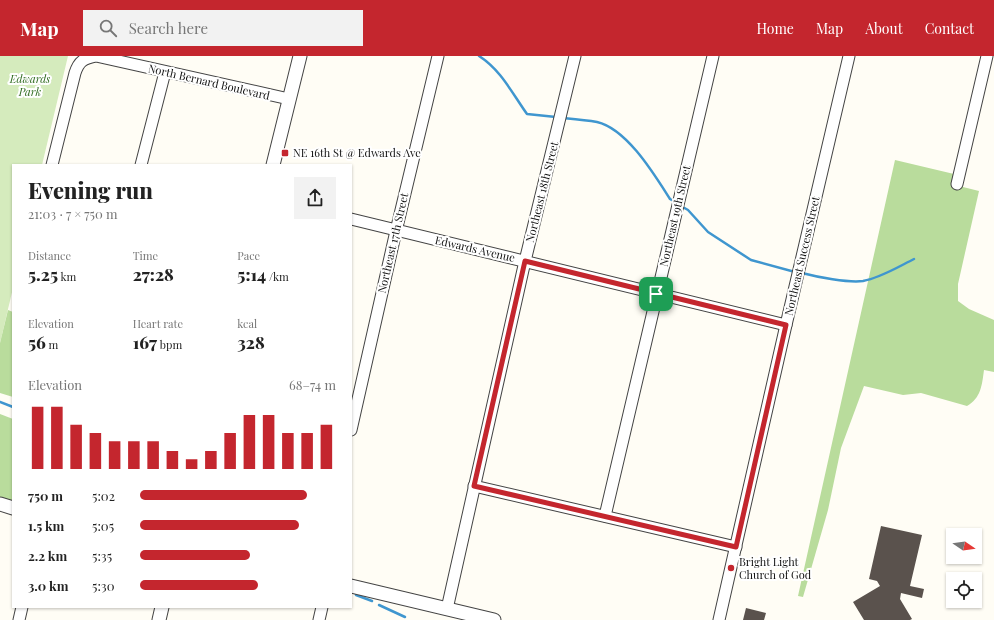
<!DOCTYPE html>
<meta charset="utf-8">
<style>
body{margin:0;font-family:"Playfair Display",serif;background:#f2f2f2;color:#222;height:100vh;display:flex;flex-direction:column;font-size:15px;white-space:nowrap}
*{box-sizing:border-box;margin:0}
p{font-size:13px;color:#767676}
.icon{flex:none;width:22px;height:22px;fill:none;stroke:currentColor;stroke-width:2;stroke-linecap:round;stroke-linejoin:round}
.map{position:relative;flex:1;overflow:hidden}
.drawer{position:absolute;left:12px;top:108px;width:340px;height:444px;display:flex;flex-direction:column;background:#fff;border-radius:0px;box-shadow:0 1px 3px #0004}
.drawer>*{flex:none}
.needle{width:26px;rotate:103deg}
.buttons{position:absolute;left:946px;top:472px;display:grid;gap:8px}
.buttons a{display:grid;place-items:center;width:36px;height:36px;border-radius:0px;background:#fff;box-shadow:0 1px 3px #0004;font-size:20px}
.pin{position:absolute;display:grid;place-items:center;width:34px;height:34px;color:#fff;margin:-17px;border-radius:8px;box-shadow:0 2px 6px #0006}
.round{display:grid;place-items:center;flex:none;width:42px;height:42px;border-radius:0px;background:#f2f2f2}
.head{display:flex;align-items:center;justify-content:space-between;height:68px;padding:0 16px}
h1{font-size:22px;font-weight:800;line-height:30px}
.figures{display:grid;grid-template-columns:repeat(3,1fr);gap:6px;height:68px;padding:4px 16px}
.figures div{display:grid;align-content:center}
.figures b{font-size:17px;font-weight:800}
.figures small{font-size:11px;font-weight:400}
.figures p{font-size:11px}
.chart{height:112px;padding:8px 16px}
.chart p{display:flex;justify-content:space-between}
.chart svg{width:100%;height:72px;margin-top:4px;stroke:#c4262e;stroke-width:6}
ul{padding:0 16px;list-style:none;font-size:13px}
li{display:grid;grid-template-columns:64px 48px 1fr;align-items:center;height:30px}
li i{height:10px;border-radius:5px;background:#c4262e}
header{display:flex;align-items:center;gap:24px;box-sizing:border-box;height:56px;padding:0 20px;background:#c4262e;color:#fff}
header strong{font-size:19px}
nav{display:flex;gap:22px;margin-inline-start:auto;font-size:14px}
.search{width:280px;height:36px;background:#f2f2f2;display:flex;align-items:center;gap:10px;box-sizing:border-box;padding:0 14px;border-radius:0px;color:#767676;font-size:15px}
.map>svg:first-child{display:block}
.green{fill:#d5ebbd}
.forest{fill:#b9dc9c}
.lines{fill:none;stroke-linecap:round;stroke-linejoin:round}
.stream{stroke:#3f96cf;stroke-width:2.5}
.building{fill:#5a524d}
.minor-casing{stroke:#444;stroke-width:13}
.tertiary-casing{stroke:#444;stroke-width:15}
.minor{stroke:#fff;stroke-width:11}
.tertiary{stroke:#fff;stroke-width:13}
.route-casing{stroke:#fff;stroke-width:8}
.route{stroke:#c4262e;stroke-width:5}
.poi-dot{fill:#c4262e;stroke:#fff;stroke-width:1.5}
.labels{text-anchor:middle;stroke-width:4;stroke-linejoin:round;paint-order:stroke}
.park-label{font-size:11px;font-style:italic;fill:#2f6b1f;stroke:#fff}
.street-label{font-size:11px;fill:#111;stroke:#fff}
.poi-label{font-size:11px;fill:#111;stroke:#fff;text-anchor:start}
</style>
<header>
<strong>Map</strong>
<div class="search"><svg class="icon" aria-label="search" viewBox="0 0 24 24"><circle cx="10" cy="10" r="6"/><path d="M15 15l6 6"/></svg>Search here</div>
<nav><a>Home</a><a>Map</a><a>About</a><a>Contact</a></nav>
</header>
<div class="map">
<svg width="994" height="564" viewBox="0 0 994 564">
<rect width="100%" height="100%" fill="#fffdf5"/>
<path class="green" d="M 0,0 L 68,0 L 42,109 L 13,109 L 13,232 L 0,287 Z"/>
<g class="forest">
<path d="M 895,104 L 954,118 L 963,131 L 979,135 L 958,228 L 958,245 L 969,253 L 994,264 L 994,316 L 984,314 C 982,329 981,342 967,350 L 921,337 L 903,339 L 864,330 L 841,392 L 828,454 L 803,541 L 798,540 Z"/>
<path d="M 8,254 L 13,256 L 13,341 L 0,337 L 0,287 Z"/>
<path d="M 0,358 L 13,363 L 13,446 L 0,443 Z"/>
</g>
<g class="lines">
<g class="stream">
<path d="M 479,0 C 501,14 512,37 527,58 L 556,61"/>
<path d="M 563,62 C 574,63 586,64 597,66 C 627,73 654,118 670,143 L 675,146"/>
<path d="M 681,150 L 688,154 L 708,176 L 751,204 L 795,216"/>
<path d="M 802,217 C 817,221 848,227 863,225 C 880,222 898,211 914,203"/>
<path d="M 0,346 L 13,351"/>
<path d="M 356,539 L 372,545"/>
<path d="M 379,549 L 405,561"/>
</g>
</g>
<g class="building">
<path d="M 881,470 L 922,479 L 910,530 L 924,533 L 922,542 L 901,537 L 900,543 L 912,563 L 910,564 L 864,564 L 853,546 L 880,530 L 877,525 L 869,523 Z"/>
<path d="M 746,552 L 766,557 L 764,564 L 743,564 Z"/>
</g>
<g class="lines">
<g class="minor-casing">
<g id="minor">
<path d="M 52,109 L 75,17 C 79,5 83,3 96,0 L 289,43"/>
<path d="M 141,109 L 165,16"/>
<path d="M 957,128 L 987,0"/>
<path d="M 351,163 L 786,269"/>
<path d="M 351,374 L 396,175 L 438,0"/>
<path d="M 474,430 L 736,491"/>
<path d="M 605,460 L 713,0"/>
<path d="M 447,553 L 525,205 L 575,0"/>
<path d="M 19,564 L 22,551"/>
<path d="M 319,564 L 322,551"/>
<path d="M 719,564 L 786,269 L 849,0"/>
</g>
</g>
<g class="tertiary-casing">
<g id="tertiary">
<path d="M 273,109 L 300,0"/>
<path d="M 0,448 L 13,452"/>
<path d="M 351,530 L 494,564"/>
<path d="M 159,564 L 162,551"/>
</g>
</g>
<use href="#minor" class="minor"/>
<use href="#tertiary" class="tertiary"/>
</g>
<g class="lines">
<g class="route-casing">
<path id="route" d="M 525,205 L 786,269 L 736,491 L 474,430 Z"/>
</g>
<use href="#route" class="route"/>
</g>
<g class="poi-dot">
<rect x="281" y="93" width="8" height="8" rx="2"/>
<circle cx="731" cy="512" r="4"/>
</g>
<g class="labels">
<g class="park-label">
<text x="30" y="27">Edwards<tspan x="30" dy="13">Park</tspan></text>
</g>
<g class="street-label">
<text transform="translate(209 26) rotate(13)" y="4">North Bernard Boulevard</text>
<text transform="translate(542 136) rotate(-76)" y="4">Northeast 18th Street</text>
<text transform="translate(675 160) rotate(-77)" y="4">Northeast 19th Street</text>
<text transform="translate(393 187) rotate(-77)" y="4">Northeast 17th Street</text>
<text transform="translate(475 193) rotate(13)" y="4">Edwards Avenue</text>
<text transform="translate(802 200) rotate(-77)" y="4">Northeast Success Street</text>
</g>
<g class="poi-label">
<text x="293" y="101">NE 16th St @ Edwards Ave</text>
<text x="739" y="510">Bright Light<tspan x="739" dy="13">Church of God</tspan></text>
</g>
</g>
</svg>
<div class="buttons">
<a><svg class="needle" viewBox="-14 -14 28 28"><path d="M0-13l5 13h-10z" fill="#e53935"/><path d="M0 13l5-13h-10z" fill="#767676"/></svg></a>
<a><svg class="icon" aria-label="locate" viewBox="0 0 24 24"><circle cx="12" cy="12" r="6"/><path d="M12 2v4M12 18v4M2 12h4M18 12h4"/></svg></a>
</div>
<div class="pin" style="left:656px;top:238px;background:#1e9e55"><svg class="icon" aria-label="arrive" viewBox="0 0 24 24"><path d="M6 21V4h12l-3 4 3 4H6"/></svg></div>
<section class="drawer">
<div class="head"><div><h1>Evening run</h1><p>21:03 · 7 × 750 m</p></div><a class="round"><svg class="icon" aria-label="share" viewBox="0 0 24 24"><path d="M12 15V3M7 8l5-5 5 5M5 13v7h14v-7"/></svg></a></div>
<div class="figures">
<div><p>Distance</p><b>5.25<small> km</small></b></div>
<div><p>Time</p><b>27:28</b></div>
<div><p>Pace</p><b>5:14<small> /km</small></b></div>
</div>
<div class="figures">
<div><p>Elevation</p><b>56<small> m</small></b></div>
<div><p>Heart rate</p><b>167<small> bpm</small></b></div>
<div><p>kcal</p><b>328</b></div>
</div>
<div class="chart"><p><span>Elevation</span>68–74 m</p>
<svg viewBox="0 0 160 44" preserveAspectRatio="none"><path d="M5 44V6M15 44V6M25 44V17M35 44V22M45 44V27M55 44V27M65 44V27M75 44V33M85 44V38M95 44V33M105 44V22M115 44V11M125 44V11M135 44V22M145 44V22M155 44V17"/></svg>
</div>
<ul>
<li><b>750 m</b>5:02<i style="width:85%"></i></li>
<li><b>1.5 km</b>5:05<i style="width:81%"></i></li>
<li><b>2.2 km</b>5:35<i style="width:56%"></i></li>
<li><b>3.0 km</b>5:30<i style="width:60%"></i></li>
</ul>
</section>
</div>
